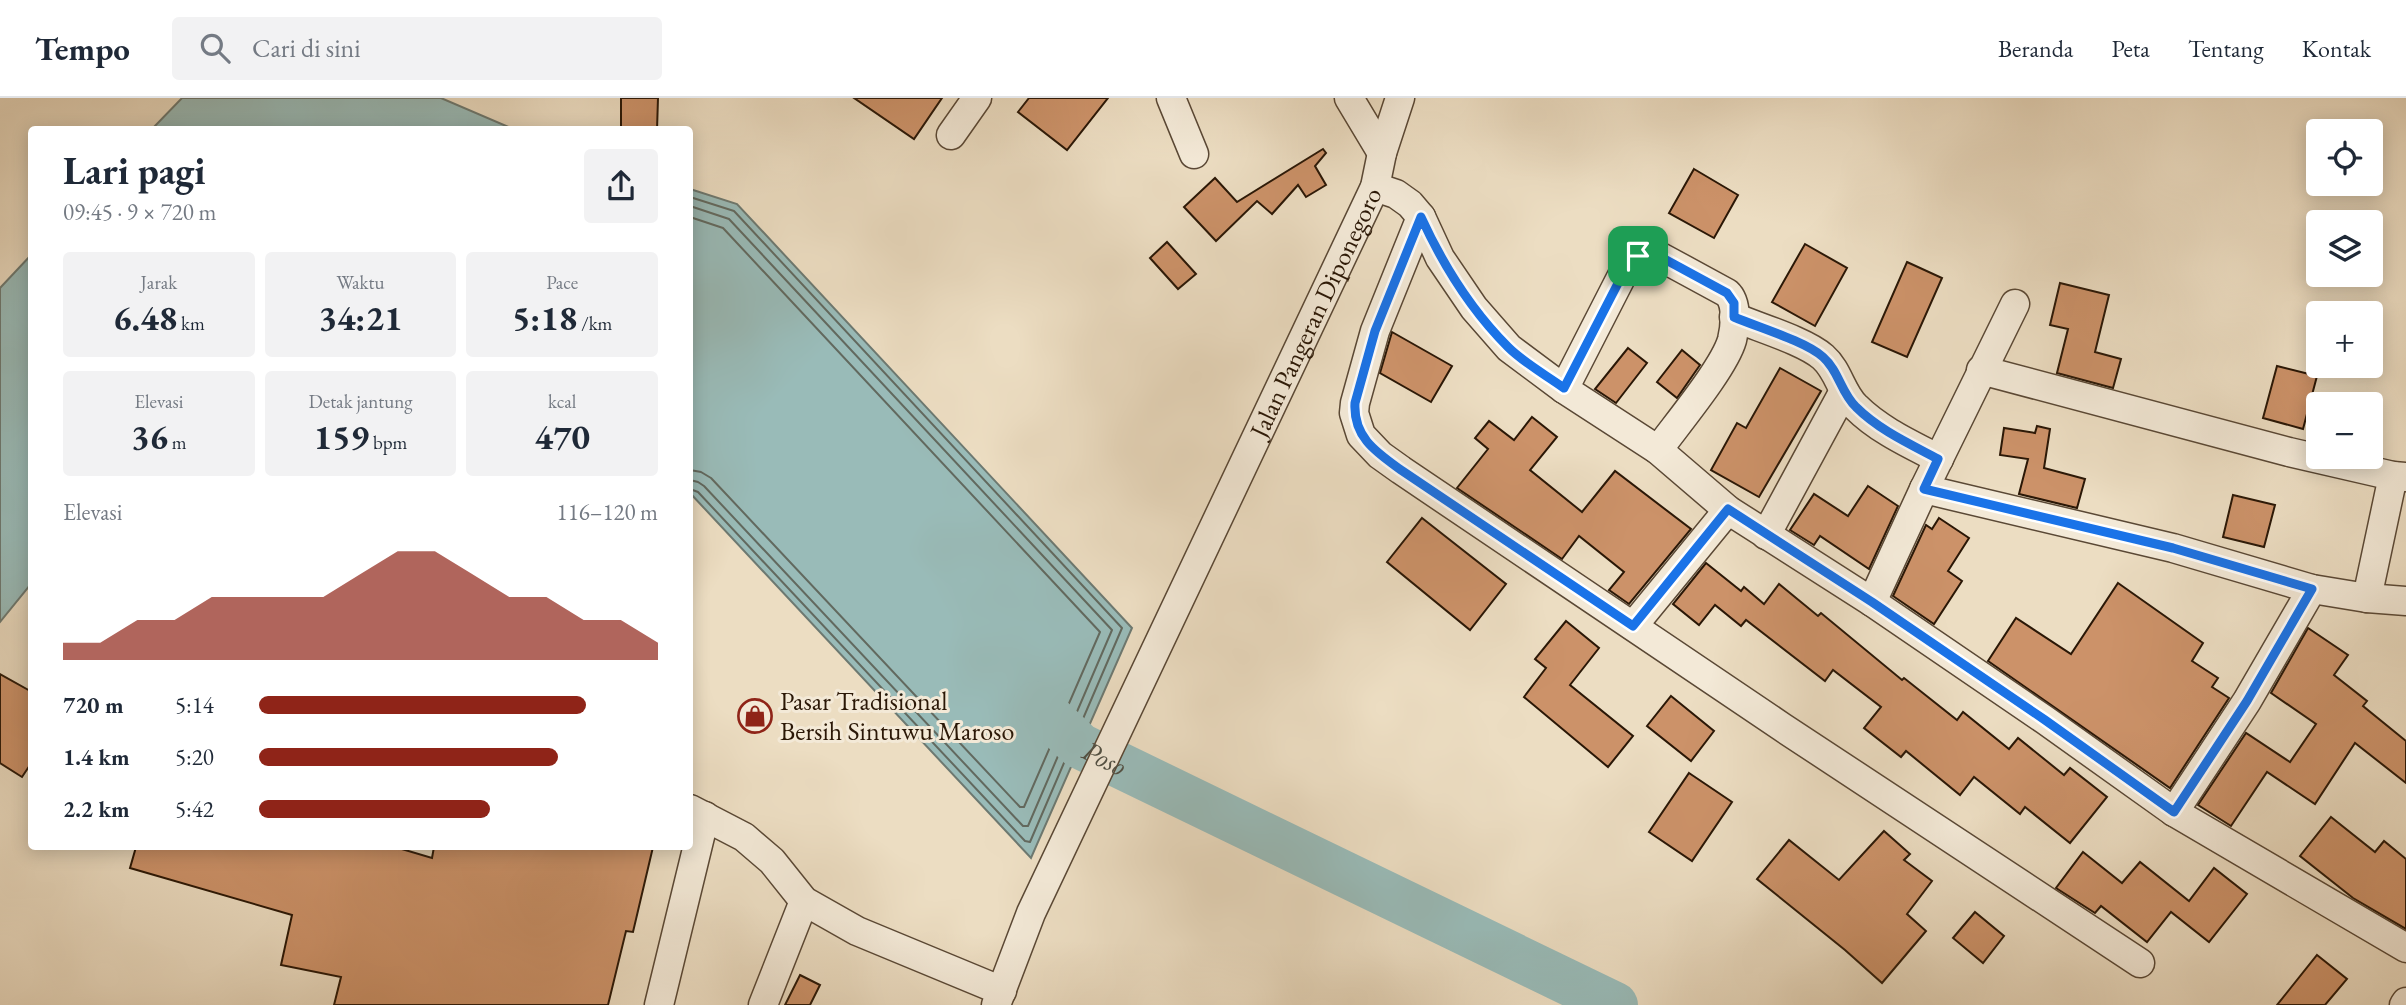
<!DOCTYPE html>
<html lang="id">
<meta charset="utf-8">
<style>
body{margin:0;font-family:"EB Garamond",serif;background:#f2f2f3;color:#1f2937;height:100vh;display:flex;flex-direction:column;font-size:26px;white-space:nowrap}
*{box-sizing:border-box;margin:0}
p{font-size:23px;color:#747a83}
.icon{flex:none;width:38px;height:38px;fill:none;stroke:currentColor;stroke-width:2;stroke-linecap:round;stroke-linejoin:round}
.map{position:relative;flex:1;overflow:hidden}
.panel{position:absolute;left:28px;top:28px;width:665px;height:724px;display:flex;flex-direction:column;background:#fff;border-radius:7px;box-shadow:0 4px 18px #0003}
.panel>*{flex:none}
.controls{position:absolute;left:2306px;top:21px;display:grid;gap:14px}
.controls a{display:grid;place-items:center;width:77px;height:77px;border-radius:7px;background:#fff;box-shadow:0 4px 18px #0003;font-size:35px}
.pin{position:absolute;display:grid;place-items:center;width:60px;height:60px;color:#fff;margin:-30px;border-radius:14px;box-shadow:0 4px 10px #0006}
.round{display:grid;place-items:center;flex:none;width:74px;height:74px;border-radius:7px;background:#f2f2f3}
.headline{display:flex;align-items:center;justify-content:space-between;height:119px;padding:0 35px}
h1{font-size:38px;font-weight:700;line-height:52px}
.stats{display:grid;grid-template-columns:repeat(3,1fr);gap:10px;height:119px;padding:7px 35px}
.stats div{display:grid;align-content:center;border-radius:7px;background:#f2f2f3;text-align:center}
.stats b{font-size:35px;font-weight:700}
.stats small{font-size:19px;font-weight:400}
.stats p{font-size:19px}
.chart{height:196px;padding:14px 35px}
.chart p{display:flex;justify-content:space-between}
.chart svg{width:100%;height:126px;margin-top:7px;fill:#8f2418;opacity:.7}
ul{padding:0 35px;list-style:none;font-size:23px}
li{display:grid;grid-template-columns:112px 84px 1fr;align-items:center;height:52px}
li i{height:18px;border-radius:9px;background:#8f2418}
header{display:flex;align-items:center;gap:42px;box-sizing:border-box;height:98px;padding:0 35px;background:#fff;border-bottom:2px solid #e0e1e3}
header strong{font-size:33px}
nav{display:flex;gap:38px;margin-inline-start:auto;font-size:24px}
.search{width:490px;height:63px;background:#f2f2f3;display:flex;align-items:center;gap:18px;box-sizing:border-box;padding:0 24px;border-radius:7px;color:#747a83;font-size:26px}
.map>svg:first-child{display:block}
.water{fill:#99bbb8;stroke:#6d7971;stroke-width:2}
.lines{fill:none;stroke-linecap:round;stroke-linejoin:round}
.shore{stroke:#62695f;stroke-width:2}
.river{stroke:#99bbb8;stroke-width:46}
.building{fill:#cc9269;stroke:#2a1706;stroke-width:2}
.minor-casing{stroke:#5a4835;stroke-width:31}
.minor{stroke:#f3e9d7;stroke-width:28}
.route-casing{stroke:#fff;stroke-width:14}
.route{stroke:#1a73e8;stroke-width:9}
.labels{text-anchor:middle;stroke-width:6;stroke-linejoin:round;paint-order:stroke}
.street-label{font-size:26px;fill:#2a1706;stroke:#f3e9d7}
.poi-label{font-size:26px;fill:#2a1706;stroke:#f3e9d7;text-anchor:start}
.water-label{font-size:28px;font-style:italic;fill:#515044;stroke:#f3e9d7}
</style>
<header>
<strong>Tempo</strong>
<div class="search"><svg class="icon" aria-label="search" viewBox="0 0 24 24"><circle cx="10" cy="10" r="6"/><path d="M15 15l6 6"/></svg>Cari di sini</div>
<nav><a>Beranda</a><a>Peta</a><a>Tentang</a><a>Kontak</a></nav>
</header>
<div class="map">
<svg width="2406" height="907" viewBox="0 0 2406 907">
<rect width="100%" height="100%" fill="#ecddc2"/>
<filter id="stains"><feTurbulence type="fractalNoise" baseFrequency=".00286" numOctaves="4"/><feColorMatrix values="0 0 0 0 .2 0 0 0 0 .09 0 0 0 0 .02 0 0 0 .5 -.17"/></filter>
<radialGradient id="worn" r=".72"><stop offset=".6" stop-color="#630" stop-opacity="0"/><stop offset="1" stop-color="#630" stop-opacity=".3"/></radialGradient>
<g class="water">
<path d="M 182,0 L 441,0 L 513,31 L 152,31 Z"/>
<path d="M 690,91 L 737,106 L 1132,530 L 1031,760 L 690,395 Z"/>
<path d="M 31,157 L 31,486 L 0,524 L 0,190 Z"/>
</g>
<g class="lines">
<g class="shore">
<path d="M 690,99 L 734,113 L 1122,530 L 1030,744 L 1025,743 L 698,394 L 690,391"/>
<path d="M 690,108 L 729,121 L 1112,532 L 1028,728 L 1023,728 L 704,388 L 698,384 L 690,382"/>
<path d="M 690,119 L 723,130 L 1100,534 L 1024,709 L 1020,709 L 711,380 L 701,374 L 690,372"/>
</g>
<path class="river" id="s1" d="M 1036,606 L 1080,648 L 1615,907"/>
</g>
<g class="building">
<path d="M 621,0 L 658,0 L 657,32 L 621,32 Z"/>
<path d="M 854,0 L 942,0 L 914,41 Z"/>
<path d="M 1029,0 L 1108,0 L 1067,52 L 1018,14 Z"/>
<path d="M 1323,51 L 1326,55 L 1315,68 L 1326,87 L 1306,99 L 1298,87 L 1272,116 L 1257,103 L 1216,143 L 1184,109 L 1215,80 L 1237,104 Z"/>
<path d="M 1694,71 L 1738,97 L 1714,140 L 1669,115 Z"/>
<path d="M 1167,144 L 1196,176 L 1178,191 L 1150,160 Z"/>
<path d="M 1805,146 L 1847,170 L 1815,228 L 1772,204 Z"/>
<path d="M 1907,164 L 1942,180 L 1907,259 L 1872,244 Z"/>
<path d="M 2060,185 L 2109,197 L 2095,254 L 2121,261 L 2113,290 L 2057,275 L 2068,231 L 2050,227 Z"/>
<path d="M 1392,234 L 1452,268 L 1431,304 L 1380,275 Z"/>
<path d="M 1628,250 L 1647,265 L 1616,305 L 1595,291 Z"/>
<path d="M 1682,252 L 1700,267 L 1677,300 L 1657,284 Z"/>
<path d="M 2277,268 L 2317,278 L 2303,331 L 2263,320 Z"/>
<path d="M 1780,270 L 1821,293 L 1759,399 L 1711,372 L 1737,325 L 1746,330 Z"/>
<path d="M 1532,319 L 1557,339 L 1530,372 L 1582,414 L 1615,373 L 1691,431 L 1629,506 L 1609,492 L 1624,474 L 1579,438 L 1562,461 L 1457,390 L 1488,351 L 1475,340 L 1489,323 L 1514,342 Z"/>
<path d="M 2037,328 L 2050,331 L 2044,370 L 2085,381 L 2077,410 L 2019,396 L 2028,361 L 2000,357 L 2004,330 L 2035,335 Z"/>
<path d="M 1868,388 L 1898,408 L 1869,471 L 1820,438 L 1814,447 L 1790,432 L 1814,396 L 1848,418 Z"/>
<path d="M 2233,397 L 2275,407 L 2264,449 L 2223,439 Z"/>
<path d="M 1422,420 L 1506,486 L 1470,532 L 1387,464 Z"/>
<path d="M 1939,420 L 1969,440 L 1948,473 L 1962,483 L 1934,526 L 1893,498 L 1926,427 L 1932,431 Z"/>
<path d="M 1706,465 L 1741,493 L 1744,489 L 1764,506 L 1779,486 L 1818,518 L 1821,515 L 1902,582 L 1904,580 L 1957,622 L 1963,614 L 2009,651 L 2018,640 L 2064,677 L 2070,670 L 2107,699 L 2070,745 L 2025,709 L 2020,716 L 1974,679 L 1960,697 L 1906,653 L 1901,659 L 1864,630 L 1881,609 L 1833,572 L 1825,583 L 1746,522 L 1741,528 L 1715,507 L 1699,527 L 1673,506 Z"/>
<path d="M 2118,485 L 2203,545 L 2192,563 L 2218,580 L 2212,589 L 2229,600 L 2170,690 L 1988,563 L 2016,520 L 2071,556 Z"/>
<path d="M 1566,523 L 1599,550 L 1570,587 L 1633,638 L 1608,669 L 1524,599 L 1546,570 L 1535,561 Z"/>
<path d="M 2308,530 L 2348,557 L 2334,577 L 2367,603 L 2363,608 L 2406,643 L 2406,685 L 2355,645 L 2315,706 L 2267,674 L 2231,728 L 2198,707 L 2246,635 L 2290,664 L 2316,626 L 2271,595 Z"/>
<path d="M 0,576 L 32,594 L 32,664 L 22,679 L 0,665 Z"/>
<path d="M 1671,598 L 1714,633 L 1691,663 L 1647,628 Z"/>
<path d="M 1689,675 L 1732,704 L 1692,763 L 1649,734 Z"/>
<path d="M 2331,719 L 2375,754 L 2384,743 L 2406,761 L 2406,831 L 2353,800 L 2300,758 Z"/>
<path d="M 1884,733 L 1910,756 L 1904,762 L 1932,783 L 1907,816 L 1926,833 L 1882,885 L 1845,852 L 1757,781 L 1789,742 L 1839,782 Z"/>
<path d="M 136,749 L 395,749 L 432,760 L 434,749 L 653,749 L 633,834 L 626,833 L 608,907 L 334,907 L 341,879 L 281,867 L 292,817 L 130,770 Z"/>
<path d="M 2083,754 L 2122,785 L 2140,764 L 2189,803 L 2214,770 L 2247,796 L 2209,844 L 2171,814 L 2147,844 L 2101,808 L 2095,815 L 2056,790 Z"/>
<path d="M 1975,814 L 2004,838 L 1983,865 L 1953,840 Z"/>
<path d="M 2317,857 L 2347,881 L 2325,907 L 2277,907 Z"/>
<path d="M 800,877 L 820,887 L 810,907 L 785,907 Z"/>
</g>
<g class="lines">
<g class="minor-casing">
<g id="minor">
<path d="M 1171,0 L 1194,56"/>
<path d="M 1349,0 L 1382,55"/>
<path d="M 951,37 L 977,0"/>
<path d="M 1375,89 L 1396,96 L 1410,106 L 1421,119 L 1440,160 L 1474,210 L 1509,250 L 1564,291 L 1658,352 L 1728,412 L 1872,504 L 2045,622 L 2174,714 L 2406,850"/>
<path d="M 1421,119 L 1375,233 L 1355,305 L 1354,315 L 1361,337 L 1380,357 L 1401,372 L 1782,629 L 2140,865"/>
<path d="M 1734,219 C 1757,229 1805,243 1823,259 C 1839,273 1841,295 1856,309 C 1879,332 1910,346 1939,361"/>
<path d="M 1981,272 L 2289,354 L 2393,378 L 2406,379"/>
<path d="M 1564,291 L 1629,164 C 1639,157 1645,155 1657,157 L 1727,195 C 1738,205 1735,229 1732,242 C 1724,270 1676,327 1658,352"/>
<path d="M 1924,391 L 2173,450 L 2312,491 L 2367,500 L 2406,503"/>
<path d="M 1766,437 L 1844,293"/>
<path d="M 2367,500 L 2393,378"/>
<path d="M 1872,504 L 1924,391 L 2015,206"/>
<path d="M 1633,528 L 1728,412"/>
<path d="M 690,711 L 744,739 L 772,763 L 804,803 L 857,833 L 1002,893"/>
<path d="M 2174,714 L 2247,603 L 2312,491"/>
<path d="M 659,907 L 705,718"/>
<path d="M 763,907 L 804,803"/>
<path id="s2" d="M 996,907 L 1031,815 L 1375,89 L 1382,55 L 1400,0"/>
<path d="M 2404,907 L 2406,904"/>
</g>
</g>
<use href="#minor" class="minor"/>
</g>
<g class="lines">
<g class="route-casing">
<path id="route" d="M 1421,119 C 1443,167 1470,211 1508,249 C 1524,265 1546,277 1564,290 L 1629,164 C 1639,157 1645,155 1657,157 L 1727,195 L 1734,205 L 1734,219 C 1757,229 1805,243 1823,259 C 1839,273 1841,295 1856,309 C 1879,332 1910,346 1938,361 L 1924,391 L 2173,450 L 2312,491 L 2247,603 L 2174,714 L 2045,622 L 1872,504 L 1728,411 L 1633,528 L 1401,372 C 1376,354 1353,339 1355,305 L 1375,233 Z"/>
</g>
<use href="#route" class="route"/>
</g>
<defs>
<g id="shop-ring" transform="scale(1.75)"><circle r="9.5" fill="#f3e9d7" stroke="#8f2418" stroke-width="1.5"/><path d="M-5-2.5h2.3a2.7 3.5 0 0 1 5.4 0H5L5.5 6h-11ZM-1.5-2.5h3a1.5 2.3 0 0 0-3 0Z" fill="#8f2418"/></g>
</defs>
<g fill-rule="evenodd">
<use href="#shop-ring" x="755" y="618"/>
</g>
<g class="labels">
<g class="street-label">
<text dy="9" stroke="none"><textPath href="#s2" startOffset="763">Jalan Pangeran Diponegoro</textPath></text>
</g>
<g class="poi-label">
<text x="780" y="612">Pasar Tradisional<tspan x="780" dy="30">Bersih Sintuwu Maroso</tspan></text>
</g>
<g class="water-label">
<text dy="10" stroke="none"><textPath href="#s1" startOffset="88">Poso</textPath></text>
</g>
</g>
<rect width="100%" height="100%" filter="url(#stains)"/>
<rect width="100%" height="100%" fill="url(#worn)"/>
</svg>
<div class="controls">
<a><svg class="icon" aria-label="locate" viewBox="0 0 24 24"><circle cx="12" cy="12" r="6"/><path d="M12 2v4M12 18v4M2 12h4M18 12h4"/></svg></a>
<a><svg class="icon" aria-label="layers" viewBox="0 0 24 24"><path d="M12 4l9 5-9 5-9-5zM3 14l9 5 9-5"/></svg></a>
<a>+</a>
<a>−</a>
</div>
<div class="pin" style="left:1638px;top:158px;background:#1e9e55"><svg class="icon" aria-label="arrive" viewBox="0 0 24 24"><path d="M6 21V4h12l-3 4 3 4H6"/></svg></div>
<section class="panel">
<div class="headline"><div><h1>Lari pagi</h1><p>09:45 · 9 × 720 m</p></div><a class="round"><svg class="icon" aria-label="share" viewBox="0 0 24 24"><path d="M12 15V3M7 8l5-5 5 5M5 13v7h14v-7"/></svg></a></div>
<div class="stats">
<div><p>Jarak</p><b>6.48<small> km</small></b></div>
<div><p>Waktu</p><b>34:21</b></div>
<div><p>Pace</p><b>5:18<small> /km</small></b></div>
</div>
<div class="stats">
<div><p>Elevasi</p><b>36<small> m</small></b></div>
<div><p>Detak jantung</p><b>159<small> bpm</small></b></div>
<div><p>kcal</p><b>470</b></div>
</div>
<div class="chart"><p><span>Elevasi</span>116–120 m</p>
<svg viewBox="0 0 160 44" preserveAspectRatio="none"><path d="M0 44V38L10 38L20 30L30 30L40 22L50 22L60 22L70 22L80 14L90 6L100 6L110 14L120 22L130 22L140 30L150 30L160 38V44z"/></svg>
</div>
<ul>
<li><b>720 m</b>5:14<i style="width:82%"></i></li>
<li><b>1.4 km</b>5:20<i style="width:75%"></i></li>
<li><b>2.2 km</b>5:42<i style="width:58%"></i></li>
</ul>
</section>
</div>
